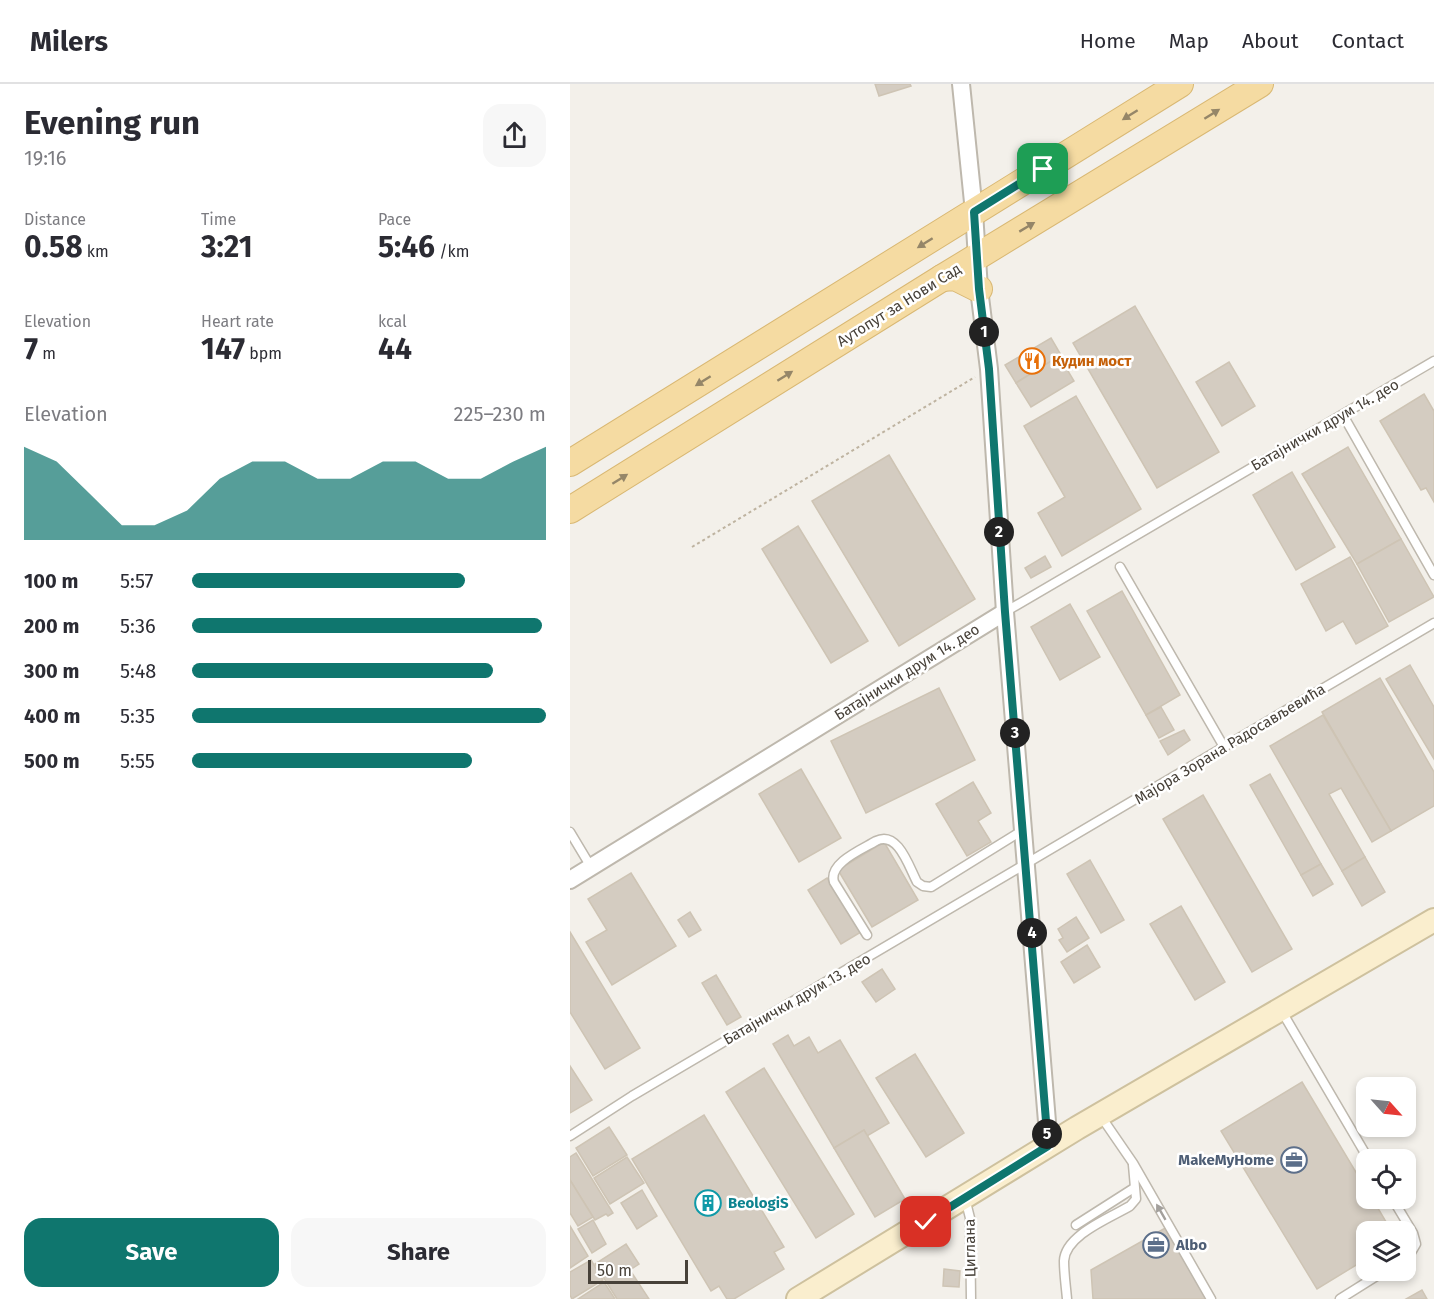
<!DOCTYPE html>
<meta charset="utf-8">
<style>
body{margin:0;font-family:"Fira Sans",sans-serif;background:#f7f7f7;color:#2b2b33;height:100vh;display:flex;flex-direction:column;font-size:22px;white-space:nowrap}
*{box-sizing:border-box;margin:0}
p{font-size:20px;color:#7c7c81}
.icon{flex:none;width:33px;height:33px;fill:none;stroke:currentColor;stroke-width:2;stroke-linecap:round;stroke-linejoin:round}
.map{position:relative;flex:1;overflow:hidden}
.side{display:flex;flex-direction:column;background:#fff;width:570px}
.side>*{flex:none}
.needle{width:39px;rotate:117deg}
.buttons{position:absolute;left:786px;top:993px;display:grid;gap:12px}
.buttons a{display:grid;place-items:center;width:60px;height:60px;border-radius:12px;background:#fff;box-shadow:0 3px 9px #0003;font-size:30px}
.scale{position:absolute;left:18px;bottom:15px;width:100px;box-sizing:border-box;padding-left:6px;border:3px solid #474139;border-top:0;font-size:16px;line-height:21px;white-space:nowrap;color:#474139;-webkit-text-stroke:4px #fff;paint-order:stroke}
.pin{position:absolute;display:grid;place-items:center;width:51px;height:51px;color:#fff;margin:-26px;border-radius:12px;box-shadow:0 3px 9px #0006}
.km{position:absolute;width:30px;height:30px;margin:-15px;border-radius:50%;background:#222;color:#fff;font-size:16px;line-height:30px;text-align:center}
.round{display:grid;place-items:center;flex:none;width:63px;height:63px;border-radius:18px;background:#f7f7f7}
.head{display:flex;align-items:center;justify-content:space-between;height:102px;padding:0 24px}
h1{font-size:33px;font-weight:700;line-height:45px}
.metrics{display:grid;grid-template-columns:repeat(3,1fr);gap:9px;height:102px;padding:6px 24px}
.metrics div{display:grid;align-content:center}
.metrics b{font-size:30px;font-weight:700}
.metrics small{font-size:16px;font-weight:400}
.metrics p{font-size:16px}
.chart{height:168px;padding:12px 24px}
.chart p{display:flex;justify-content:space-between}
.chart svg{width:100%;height:108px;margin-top:6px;fill:#0f766e;opacity:.7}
.action{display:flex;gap:12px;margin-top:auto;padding:12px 24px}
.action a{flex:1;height:69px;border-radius:18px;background:#0f766e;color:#fff;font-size:24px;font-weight:700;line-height:69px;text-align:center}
.action a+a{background:#f7f7f7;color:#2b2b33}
ul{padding:0 24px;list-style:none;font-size:20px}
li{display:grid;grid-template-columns:96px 72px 1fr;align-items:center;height:45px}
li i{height:15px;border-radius:8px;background:#0f766e}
header{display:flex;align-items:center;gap:36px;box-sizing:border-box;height:84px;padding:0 30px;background:#fff;border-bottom:2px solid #e1e1e2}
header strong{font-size:28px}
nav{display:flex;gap:33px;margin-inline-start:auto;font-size:21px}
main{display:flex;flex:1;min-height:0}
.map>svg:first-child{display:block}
.building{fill:#d4ccc1;stroke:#cec4b4;stroke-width:1.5}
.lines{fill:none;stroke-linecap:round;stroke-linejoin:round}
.service-casing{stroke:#beb8ad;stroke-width:11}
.minor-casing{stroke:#beb8ad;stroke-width:20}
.secondary-casing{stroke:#cec19e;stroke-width:26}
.primary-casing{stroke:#d9b873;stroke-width:28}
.path{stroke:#beb3a0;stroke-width:2;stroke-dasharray:3 3;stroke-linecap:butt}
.service{stroke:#fff;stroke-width:8}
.minor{stroke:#fff;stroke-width:16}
.secondary{stroke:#faeece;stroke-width:22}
.primary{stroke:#f5dba2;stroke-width:26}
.oneway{fill:#958668}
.oneway2{fill:#a3a09c}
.route-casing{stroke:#fff;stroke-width:12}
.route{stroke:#0f766e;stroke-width:8}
.labels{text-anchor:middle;stroke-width:5;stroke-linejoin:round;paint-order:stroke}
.street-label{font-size:15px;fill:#474139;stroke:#fff}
.food-label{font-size:15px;font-weight:bold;fill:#c56008;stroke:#fff;text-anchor:start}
.service-label{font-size:15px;font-weight:bold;fill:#4e5e75;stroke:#fff;text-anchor:end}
.culture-label{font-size:15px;font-weight:bold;fill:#0d838f;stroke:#fff;text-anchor:start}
</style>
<header>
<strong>Milers</strong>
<nav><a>Home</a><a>Map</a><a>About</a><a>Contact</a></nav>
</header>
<main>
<section class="side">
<div class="head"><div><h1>Evening run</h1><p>19:16</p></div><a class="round"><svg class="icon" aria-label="share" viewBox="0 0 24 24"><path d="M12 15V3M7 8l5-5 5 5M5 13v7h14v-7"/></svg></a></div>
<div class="metrics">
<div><p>Distance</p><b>0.58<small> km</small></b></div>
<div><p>Time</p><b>3:21</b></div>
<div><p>Pace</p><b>5:46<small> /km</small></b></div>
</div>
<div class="metrics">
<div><p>Elevation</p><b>7<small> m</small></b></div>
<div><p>Heart rate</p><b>147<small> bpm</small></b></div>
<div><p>kcal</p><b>44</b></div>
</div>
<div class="chart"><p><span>Elevation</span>225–230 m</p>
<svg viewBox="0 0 160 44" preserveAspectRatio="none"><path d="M0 44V6L10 12L20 25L30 38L40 38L50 32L60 19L70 12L80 12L90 19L100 19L110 12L120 12L130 19L140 19L150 12L160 6V44z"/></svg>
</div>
<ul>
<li><b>100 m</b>5:57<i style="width:77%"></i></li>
<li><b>200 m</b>5:36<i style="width:99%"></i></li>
<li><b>300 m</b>5:48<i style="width:85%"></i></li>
<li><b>400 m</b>5:35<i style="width:100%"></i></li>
<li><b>500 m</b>5:55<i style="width:79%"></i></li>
</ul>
<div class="action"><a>Save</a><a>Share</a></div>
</section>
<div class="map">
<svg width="864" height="1215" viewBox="0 0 864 1215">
<rect width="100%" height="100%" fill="#f3f0ea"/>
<g class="building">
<path d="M 305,0 L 340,0 L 341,2 L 309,12 Z"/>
<path d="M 565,222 L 649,368 L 587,404 L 503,259 Z"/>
<path d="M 481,254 L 491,271 L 446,299 L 435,281 Z"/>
<path d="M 489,272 L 504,297 L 461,323 L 446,299 Z"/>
<path d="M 659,278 L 685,322 L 652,342 L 626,298 Z"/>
<path d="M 854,310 L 864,327 L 864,418 L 856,404 L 851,406 L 810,337 Z"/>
<path d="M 506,312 L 571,425 L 492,472 L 468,429 L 495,413 L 454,342 Z"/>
<path d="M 778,363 L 831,455 L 787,480 L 732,390 Z"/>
<path d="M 319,371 L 405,515 L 329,562 L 242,417 Z"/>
<path d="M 722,388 L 765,463 L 726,486 L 683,411 Z"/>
<path d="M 228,442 L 298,557 L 261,579 L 192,465 Z"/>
<path d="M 831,455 L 864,513 L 819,538 L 787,480 Z"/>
<path d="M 475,472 L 481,483 L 461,494 L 455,484 Z"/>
<path d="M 780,473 L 818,542 L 786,560 L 773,537 L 756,547 L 731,500 Z"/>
<path d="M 552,507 L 610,611 L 576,631 L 517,527 Z"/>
<path d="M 500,520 L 530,573 L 490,596 L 461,543 Z"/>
<path d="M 840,581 L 864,623 L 864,675 L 816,595 Z"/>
<path d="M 810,594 L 864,688 L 864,722 L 821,747 L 752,628 Z"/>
<path d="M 369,604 L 405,676 L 296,729 L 261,657 Z"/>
<path d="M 591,623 L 604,646 L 589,654 L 576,631 Z"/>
<path d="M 753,631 L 821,747 L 802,758 L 771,704 L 759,710 L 795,773 L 772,787 L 700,662 Z"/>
<path d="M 614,646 L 620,656 L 598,671 L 590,657 Z"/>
<path d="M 231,685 L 271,754 L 229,778 L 189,710 Z"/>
<path d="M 700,690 L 751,780 L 731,791 L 680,701 Z"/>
<path d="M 403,698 L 421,729 L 408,737 L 421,758 L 397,772 L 366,720 Z"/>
<path d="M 633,711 L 722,865 L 682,888 L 593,735 Z"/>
<path d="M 314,758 L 348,816 L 302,843 L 268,786 Z"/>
<path d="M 795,773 L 815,808 L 792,822 L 772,787 Z"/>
<path d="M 520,776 L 554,836 L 531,849 L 497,790 Z"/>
<path d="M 751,780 L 763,800 L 743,812 L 731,791 Z"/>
<path d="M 61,789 L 106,862 L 42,901 L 16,858 L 37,846 L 18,815 Z"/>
<path d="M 257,794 L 291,848 L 271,860 L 238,806 Z"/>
<path d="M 611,822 L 655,898 L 625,916 L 580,840 Z"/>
<path d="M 120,828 L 131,846 L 119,853 L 108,836 Z"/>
<path d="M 506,833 L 519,854 L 497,868 L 489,856 L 493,854 L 488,845 Z"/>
<path d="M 0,848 L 70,964 L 35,985 L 0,928 Z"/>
<path d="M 517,861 L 530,883 L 504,899 L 491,878 Z"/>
<path d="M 312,885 L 325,905 L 306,918 L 292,898 Z"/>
<path d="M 146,891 L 171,933 L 157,941 L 132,899 Z"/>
<path d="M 218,951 L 224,962 L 239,953 L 248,969 L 270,956 L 319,1039 L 297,1052 L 294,1046 L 264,1064 L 203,960 Z"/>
<path d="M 345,970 L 394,1049 L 356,1073 L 306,994 Z"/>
<path d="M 0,982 L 22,1016 L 0,1029 Z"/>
<path d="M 194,984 L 284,1130 L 246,1154 L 156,1008 Z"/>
<path d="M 732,998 L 796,1105 L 796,1114 L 802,1114 L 822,1148 L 796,1148 L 796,1175 L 747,1205 L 651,1047 Z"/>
<path d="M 134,1031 L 214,1163 L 204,1168 L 214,1185 L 164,1215 L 157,1215 L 149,1202 L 141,1207 L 62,1075 Z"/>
<path d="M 39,1043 L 57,1071 L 23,1092 L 6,1064 Z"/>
<path d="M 294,1046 L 335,1115 L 305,1133 L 264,1064 Z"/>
<path d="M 6,1069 L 43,1129 L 38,1132 L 36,1130 L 25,1136 L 0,1096 L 0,1073 Z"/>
<path d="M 57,1073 L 74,1099 L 40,1120 L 24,1094 Z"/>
<path d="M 0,1096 L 23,1133 L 8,1142 L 0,1129 Z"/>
<path d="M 72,1106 L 87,1132 L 67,1145 L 51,1119 Z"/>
<path d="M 23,1136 L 36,1160 L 22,1169 L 8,1145 Z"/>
<path d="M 0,1142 L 18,1172 L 0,1184 Z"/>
<path d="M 597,1143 L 638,1215 L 523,1215 L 521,1186 Z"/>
<path d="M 56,1160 L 69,1180 L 60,1186 L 79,1215 L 47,1215 L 25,1180 Z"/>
<path d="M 21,1176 L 33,1196 L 2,1215 L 0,1211 L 0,1188 Z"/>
<path d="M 374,1185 L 390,1187 L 389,1203 L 373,1202 Z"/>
<path d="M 34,1198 L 45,1215 L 8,1215 Z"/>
<path d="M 852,1206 L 857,1215 L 836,1215 Z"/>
</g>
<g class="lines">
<g class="service-casing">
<g id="service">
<path d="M 773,331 L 864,491"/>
<path d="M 550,483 L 654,663"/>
<path d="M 435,528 L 864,277"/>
<path d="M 0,748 L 21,783"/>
<path d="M 297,851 L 264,798 C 258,779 293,765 306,757 C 328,746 339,783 347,798 L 353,802 L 361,803 L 453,746"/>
<path d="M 711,926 L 799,1076"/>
<path d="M 530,1031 L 563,1079 L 641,1215"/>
<path d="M 0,1052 L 62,1012 L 864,539"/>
<path d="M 395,1114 L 400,1134 L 401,1215"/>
<path d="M 822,1114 L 843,1149 L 846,1160 L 839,1172 L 836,1175"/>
<path d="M 506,1141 L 564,1104"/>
<path d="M 497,1215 C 496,1203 494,1190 494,1177 C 495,1151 540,1134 560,1122 L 566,1115 L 563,1081"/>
<path d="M 770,1215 L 816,1186"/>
</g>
</g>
<g class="minor-casing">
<g id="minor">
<path d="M 391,0 L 404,128 L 409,205 L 419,285 L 435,528 L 479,1062"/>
<path d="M 0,796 L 435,528"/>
</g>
</g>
<g class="secondary-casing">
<path id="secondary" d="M 228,1215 L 507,1044 L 864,836"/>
</g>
<g class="primary-casing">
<g id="primary">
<path d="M 372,194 L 385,193 L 409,205"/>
<path d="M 0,379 L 610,0"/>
<path d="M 0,426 L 372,194 L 690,0"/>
</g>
</g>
<path class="path" d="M 122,463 L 405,293"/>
<use href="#service" class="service"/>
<use href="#minor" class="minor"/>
<use href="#secondary" class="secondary"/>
<use href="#primary" class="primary"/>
</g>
<defs><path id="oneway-solid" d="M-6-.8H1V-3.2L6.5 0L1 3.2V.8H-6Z" transform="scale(1.5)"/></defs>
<g class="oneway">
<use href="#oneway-solid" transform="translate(642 30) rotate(-32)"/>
<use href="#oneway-solid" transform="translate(560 31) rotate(148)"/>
<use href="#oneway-solid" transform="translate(457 143) rotate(-31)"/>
<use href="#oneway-solid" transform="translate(355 159) rotate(148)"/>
<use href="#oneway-solid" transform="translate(215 292) rotate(-32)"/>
<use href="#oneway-solid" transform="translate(133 297) rotate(148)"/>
<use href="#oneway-solid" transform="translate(50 395) rotate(-32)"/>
</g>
<use class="oneway2" href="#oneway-solid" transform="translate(591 1128) rotate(-120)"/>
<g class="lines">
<g class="route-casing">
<path id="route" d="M 356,1138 L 478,1062 L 435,528 L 419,285 L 409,205 L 404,128 L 473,85"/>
</g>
<use href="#route" class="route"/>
</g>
<defs>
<g id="restaurant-ring" transform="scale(1.35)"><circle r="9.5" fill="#fff" stroke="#e8710a" stroke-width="1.5"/><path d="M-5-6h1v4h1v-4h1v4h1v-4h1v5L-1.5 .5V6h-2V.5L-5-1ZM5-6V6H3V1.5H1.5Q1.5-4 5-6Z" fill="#e8710a"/></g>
<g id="office-ring" transform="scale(1.35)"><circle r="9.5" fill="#fff" stroke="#5c6f8a" stroke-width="1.5"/><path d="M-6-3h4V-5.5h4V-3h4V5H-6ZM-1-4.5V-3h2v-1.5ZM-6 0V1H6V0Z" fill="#5c6f8a"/></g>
<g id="building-ring" transform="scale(1.35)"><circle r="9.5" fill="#fff" stroke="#0f9aa8" stroke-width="1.5"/><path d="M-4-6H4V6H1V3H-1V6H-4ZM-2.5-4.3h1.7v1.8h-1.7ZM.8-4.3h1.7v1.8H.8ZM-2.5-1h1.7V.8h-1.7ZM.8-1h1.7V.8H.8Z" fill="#0f9aa8"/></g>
</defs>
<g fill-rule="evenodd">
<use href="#restaurant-ring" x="462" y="277"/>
<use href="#office-ring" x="724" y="1076"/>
<use href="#building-ring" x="138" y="1119"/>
<use href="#office-ring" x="586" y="1161"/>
</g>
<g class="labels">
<g class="street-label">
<text transform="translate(329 221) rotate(-32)" y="5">Аутопут за Нови Сад</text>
<text transform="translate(755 341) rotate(-30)" y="5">Батајнички друм 14. део</text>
<text transform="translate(337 588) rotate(-32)" y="5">Батајнички друм 14. део</text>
<text transform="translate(660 660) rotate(-31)" y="5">Мајора Зорана Радосављевића</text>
<text transform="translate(227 915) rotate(-30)" y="5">Батајнички друм 13. део</text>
<text transform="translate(400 1164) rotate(-91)" y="5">Циглана</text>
</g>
<g class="food-label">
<text x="482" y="282">Кудин мост</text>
</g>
<g class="service-label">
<text x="704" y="1081">MakeMyHome</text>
<text x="606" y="1166" text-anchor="start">Albo</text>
</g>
<g class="culture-label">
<text x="158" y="1124">BeologiS</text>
</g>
</g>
</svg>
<div class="buttons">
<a><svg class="needle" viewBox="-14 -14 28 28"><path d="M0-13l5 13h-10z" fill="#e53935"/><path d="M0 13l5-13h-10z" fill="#7c7c81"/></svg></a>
<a><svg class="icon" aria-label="locate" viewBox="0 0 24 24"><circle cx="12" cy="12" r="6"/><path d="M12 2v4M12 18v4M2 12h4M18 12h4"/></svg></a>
<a><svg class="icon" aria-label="layers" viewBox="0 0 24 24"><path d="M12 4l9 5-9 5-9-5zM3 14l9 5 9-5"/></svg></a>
</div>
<div class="scale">50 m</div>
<div class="pin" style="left:473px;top:85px;background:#1e9e55"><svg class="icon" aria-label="arrive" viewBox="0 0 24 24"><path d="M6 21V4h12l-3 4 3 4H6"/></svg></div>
<div class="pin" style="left:356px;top:1138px;background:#d93025"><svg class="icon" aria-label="check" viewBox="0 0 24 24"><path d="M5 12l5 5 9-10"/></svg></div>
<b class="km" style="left:414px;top:248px">1</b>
<b class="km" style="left:429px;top:448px">2</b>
<b class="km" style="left:445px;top:649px">3</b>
<b class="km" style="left:462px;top:849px">4</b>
<b class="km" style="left:477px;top:1050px">5</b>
</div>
</main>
